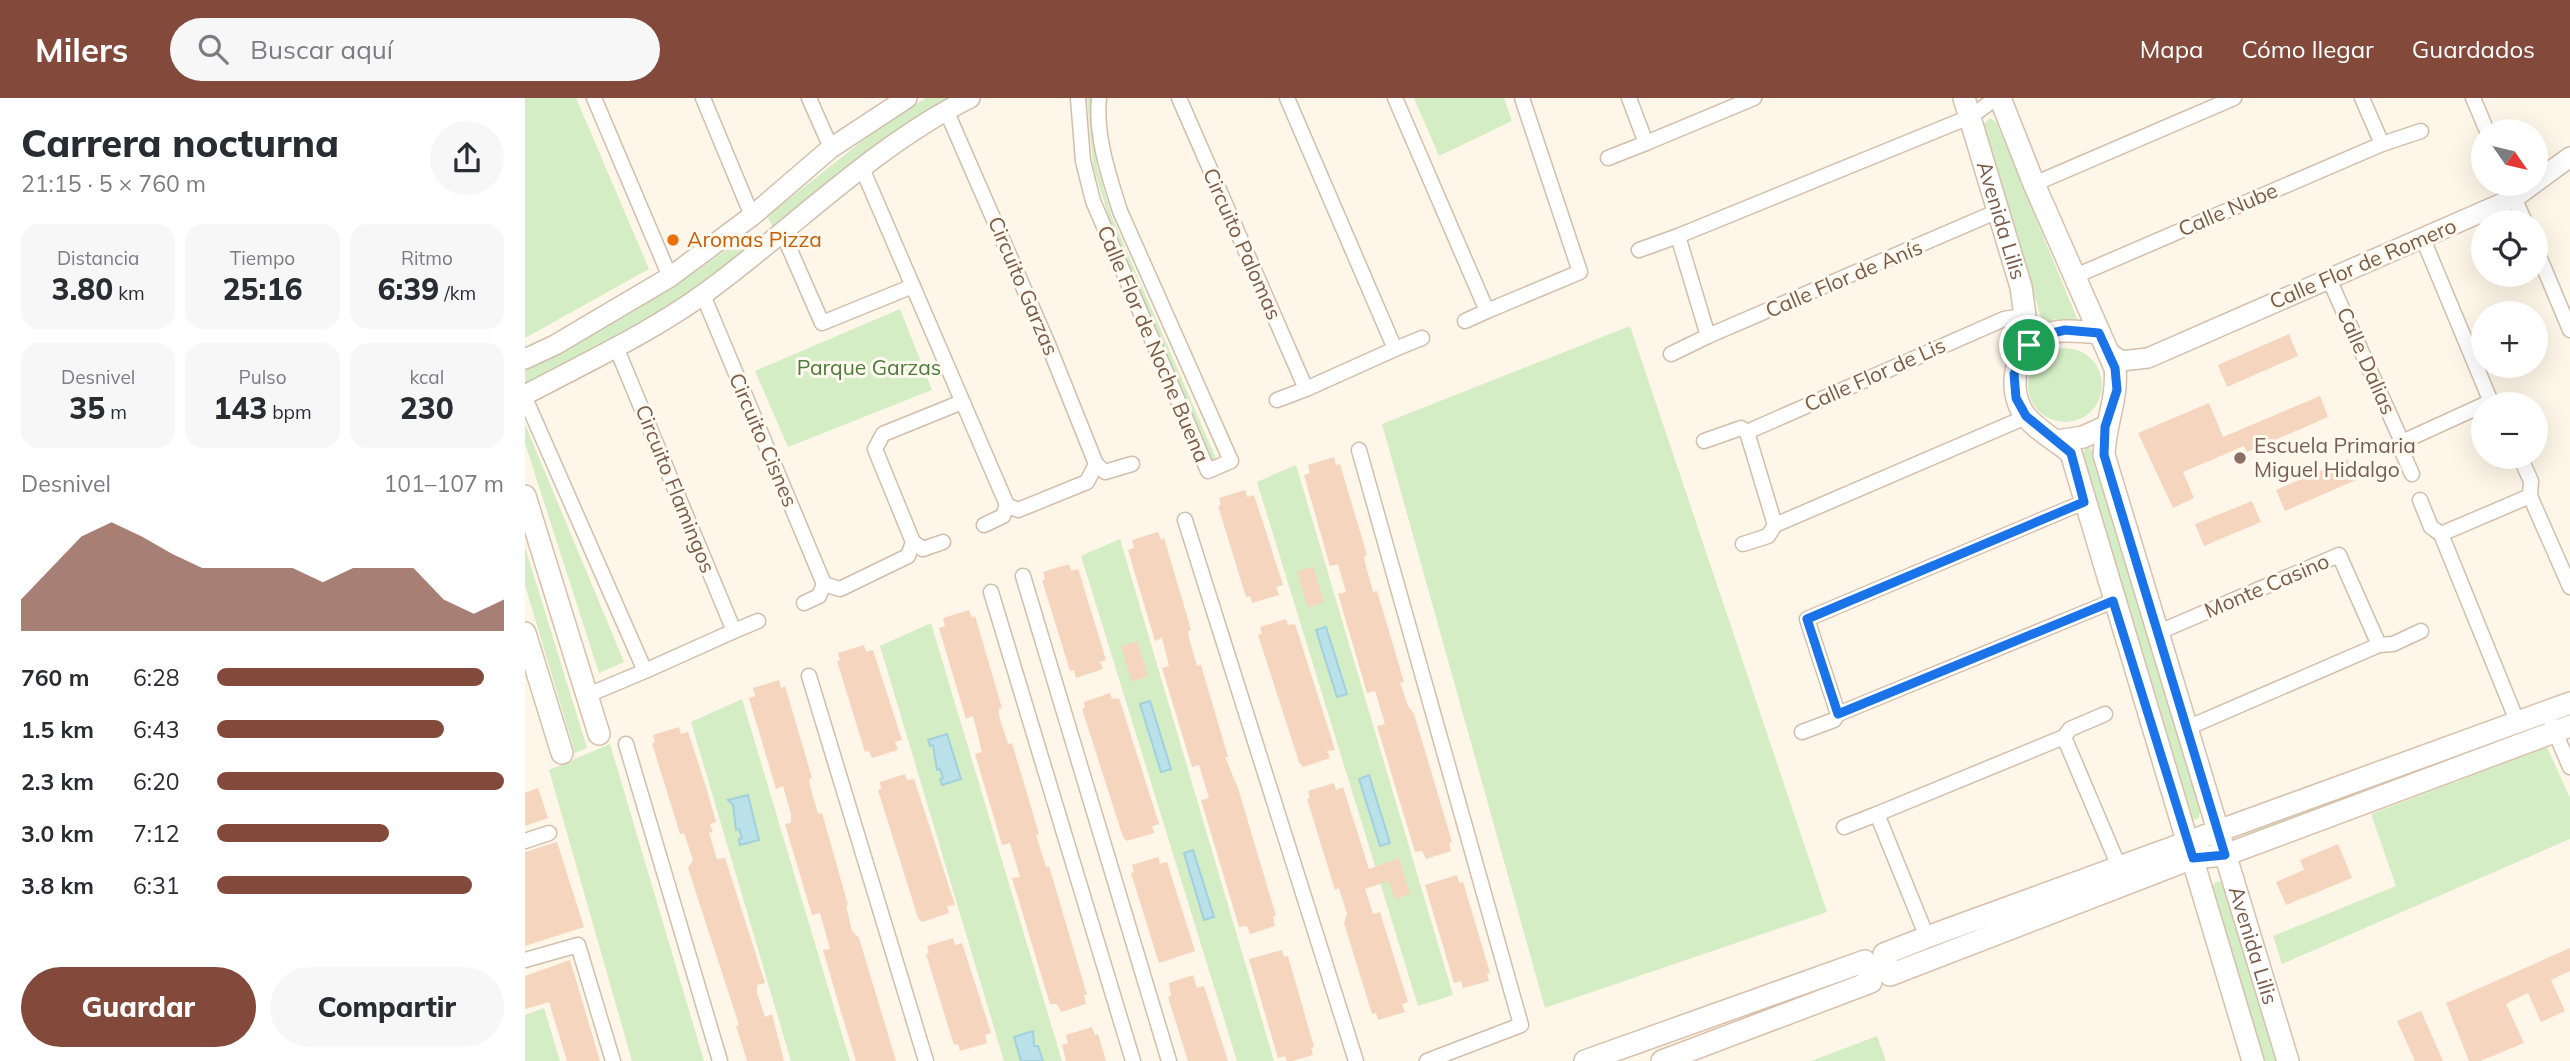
<!DOCTYPE html>
<html lang="es">
<meta charset="utf-8">
<style>
body{margin:0;font-family:Mulish,sans-serif;background:#f7f7f7;color:#2b2b33;height:100vh;display:flex;flex-direction:column;font-size:26px;white-space:nowrap}
*{box-sizing:border-box;margin:0}
p{font-size:23px;color:#7c7c81}
.icon{flex:none;width:38px;height:38px;fill:none;stroke:currentColor;stroke-width:2;stroke-linecap:round;stroke-linejoin:round}
.map{position:relative;flex:1;overflow:hidden}
.drawer{display:flex;flex-direction:column;background:#fff;width:525px}
.drawer>*{flex:none}
.needle{width:46px;rotate:124deg}
.tools{position:absolute;left:1946px;top:21px;display:grid;gap:14px}
.tools a{display:grid;place-items:center;width:77px;height:77px;border-radius:50%;background:#fff;box-shadow:0 7px 28px #0002;font-size:35px}
.pin{position:absolute;display:grid;place-items:center;width:60px;height:60px;color:#fff;margin:-30px;border:4px solid #fff;border-radius:50%;box-shadow:0 2px 7px #0007}
.round{display:grid;place-items:center;flex:none;width:74px;height:74px;border-radius:37px;background:#f7f7f7}
.summary{display:flex;align-items:center;justify-content:space-between;height:119px;padding:0 21px}
h1{font-size:38px;font-weight:800;line-height:52px}
.metrics{display:grid;grid-template-columns:repeat(3,1fr);gap:10px;height:119px;padding:7px 21px}
.metrics div{display:grid;align-content:center;border-radius:18px;background:#f7f7f7;text-align:center}
.metrics b{font-size:30px;font-weight:800}
.metrics small{font-size:19px;font-weight:400}
.metrics p{font-size:19px}
.chart{height:196px;padding:14px 21px}
.chart p{display:flex;justify-content:space-between}
.chart svg{width:100%;height:126px;margin-top:7px;fill:#834a3c;opacity:.7}
.primary-button{display:flex;gap:14px;margin-top:auto;padding:14px 21px}
.primary-button a{flex:1;height:80px;border-radius:42px;background:#834a3c;color:#fff;font-size:28px;font-weight:800;line-height:80px;text-align:center}
.primary-button a+a{background:#f7f7f7;color:#2b2b33}
ul{padding:0 21px;list-style:none;font-size:23px}
li{display:grid;grid-template-columns:112px 84px 1fr;align-items:center;height:52px}
li i{height:18px;border-radius:9px;background:#834a3c}
header{display:flex;align-items:center;gap:42px;box-sizing:border-box;height:98px;padding:0 35px;background:#834a3c;color:#fff}
header strong{font-size:33px}
nav{display:flex;gap:38px;margin-inline-start:auto;font-size:24px}
.search{width:490px;height:63px;background:#f7f7f7;display:flex;align-items:center;gap:18px;box-sizing:border-box;padding:0 24px;border-radius:38px;color:#7c7c81;font-size:26px}
main{display:flex;flex:1;min-height:0}
.map>svg:first-child{display:block}
.green{fill:#d4edc5}
.water{fill:#bae1e9;stroke:#a0d1dc;stroke-width:2}
.building{fill:#f5d5be}
.lines{fill:none;stroke-linecap:round;stroke-linejoin:round}
.minor-casing{stroke:#d1beac;stroke-width:17}
.tertiary-casing{stroke:#d1beac;stroke-width:22}
.secondary-casing{stroke:#d7c0ac;stroke-width:24}
.minor{stroke:#fff;stroke-width:14}
.tertiary{stroke:#fff;stroke-width:19}
.secondary{stroke:#fff;stroke-width:21}
.route-casing{stroke:#fff;stroke-width:14}
.route{stroke:#1a73e8;stroke-width:9}
.food-dot{fill:#e8710a;stroke:#fff9ef;stroke-width:2.5}
.education-dot{fill:#8d6e63;stroke:#fff9ef;stroke-width:2.5}
.labels{text-anchor:middle;stroke-width:6;stroke-linejoin:round;paint-order:stroke}
.street-label{font-size:21px;fill:#7a5c49;stroke:#fff9ef}
.food-label{font-size:21px;fill:#c56008;stroke:#fff9ef;text-anchor:start}
.park-label{font-size:21px;fill:#4e7a3e;stroke:#fff9ef}
.education-label{font-size:21px;fill:#785e54;stroke:#fff9ef;text-anchor:start}
</style>
<header>
<strong>Milers</strong>
<div class="search"><svg class="icon" aria-label="search" viewBox="0 0 24 24"><circle cx="10" cy="10" r="6"/><path d="M15 15l6 6"/></svg>Buscar aquí</div>
<nav><a>Mapa</a><a>Cómo llegar</a><a>Guardados</a></nav>
</header>
<main>
<section class="drawer">
<div class="summary"><div><h1>Carrera nocturna</h1><p>21:15 · 5 × 760 m</p></div><a class="round"><svg class="icon" aria-label="share" viewBox="0 0 24 24"><path d="M12 15V3M7 8l5-5 5 5M5 13v7h14v-7"/></svg></a></div>
<div class="metrics">
<div><p>Distancia</p><b>3.80<small> km</small></b></div>
<div><p>Tiempo</p><b>25:16</b></div>
<div><p>Ritmo</p><b>6:39<small> /km</small></b></div>
</div>
<div class="metrics">
<div><p>Desnivel</p><b>35<small> m</small></b></div>
<div><p>Pulso</p><b>143<small> bpm</small></b></div>
<div><p>kcal</p><b>230</b></div>
</div>
<div class="chart"><p><span>Desnivel</span>101–107 m</p>
<svg viewBox="0 0 160 44" preserveAspectRatio="none"><path d="M0 44V33L10 22L20 11L30 6L40 11L50 17L60 22L70 22L80 22L90 22L100 27L110 22L120 22L130 22L140 33L150 38L160 33V44z"/></svg>
</div>
<ul>
<li><b>760 m</b>6:28<i style="width:93%"></i></li>
<li><b>1.5 km</b>6:43<i style="width:79%"></i></li>
<li><b>2.3 km</b>6:20<i style="width:100%"></i></li>
<li><b>3.0 km</b>7:12<i style="width:60%"></i></li>
<li><b>3.8 km</b>6:31<i style="width:89%"></i></li>
</ul>
<div class="primary-button"><a>Guardar</a><a>Compartir</a></div>
</section>
<div class="map">
<svg width="2045" height="963" viewBox="0 0 2045 963">
<rect width="100%" height="100%" fill="#fef6e8"/>
<g class="green">
<path d="M 0,0 L 51,0 L 124,171 L 0,240 Z"/>
<path d="M 401,0 L 422,0 L 361,39 L 248,129 L 243,120 L 245,116 L 355,29 Z"/>
<path d="M 562,0 L 566,0 L 572,68 L 587,119 L 693,365 L 689,367 L 584,120 L 568,68 Z"/>
<path d="M 889,0 L 979,0 L 987,23 L 914,58 Z"/>
<path d="M 1465,20 L 1471,24 L 1554,225 L 1530,221 L 1518,226 L 1458,27 Z"/>
<path d="M 220,141 L 223,145 L 219,153 L 171,189 L 87,242 L 0,286 L 0,272 C 76,235 147,193 214,142 Z"/>
<path d="M 375,211 L 407,292 L 263,349 L 230,273 Z"/>
<path d="M 1105,228 L 1302,814 L 1020,910 L 857,326 Z"/>
<circle cx="1540" cy="287" r="37"/>
<path d="M 0,326 L 99,564 L 74,575 L 0,345 Z"/>
<path d="M 1564,349 L 1570,355 L 1675,713 L 1674,720 L 1669,722 L 1664,715 L 1558,357 L 1560,350 Z"/>
<path d="M 771,367 L 928,897 L 893,908 L 732,384 Z"/>
<path d="M 595,441 L 749,963 L 712,963 L 556,458 Z"/>
<path d="M 0,449 L 62,650 L 50,655 L 0,487 Z"/>
<path d="M 406,525 L 537,963 L 479,963 L 355,548 Z"/>
<path d="M 217,601 L 325,963 L 266,963 L 166,624 Z"/>
<path d="M 1986,637 L 1987,639 L 1720,739 L 1719,736 Z"/>
<path d="M 85,646 L 179,963 L 107,963 L 24,672 Z"/>
<path d="M 2022,649 L 2045,700 L 2045,741 L 1757,866 L 1748,838 L 1871,788 L 1846,716 Z"/>
<path d="M 1695,783 L 1699,788 L 1752,963 L 1740,963 L 1688,790 L 1689,785 Z"/>
<path d="M 19,910 L 35,963 L 0,963 L 0,917 Z"/>
<path d="M 1352,938 L 1361,963 L 1286,963 Z"/>
</g>
<g class="water">
<path d="M 801,529 L 822,596 L 812,599 L 791,532 Z"/>
<path d="M 625,603 L 646,671 L 636,674 L 615,606 Z"/>
<path d="M 422,636 L 436,681 L 417,687 L 415,681 L 418,680 L 415,671 L 412,672 L 408,647 L 405,648 L 403,642 Z"/>
<path d="M 844,677 L 865,745 L 855,748 L 834,681 Z"/>
<path d="M 223,697 L 234,742 L 215,747 L 214,741 L 217,740 L 214,731 L 211,732 L 208,707 L 203,702 Z"/>
<path d="M 668,752 L 689,819 L 679,822 L 659,755 Z"/>
<path d="M 508,933 L 509,948 L 513,948 L 518,963 L 496,963 L 489,939 Z"/>
</g>
<g class="building">
<path d="M 1764,236 L 1773,258 L 1702,289 L 1693,267 Z"/>
<path d="M 1795,298 L 1803,319 L 1722,354 L 1719,348 L 1658,374 L 1669,400 L 1648,410 L 1613,335 L 1684,305 L 1698,339 Z"/>
<path d="M 809,359 L 811,367 L 815,366 L 842,457 L 839,458 L 840,465 L 848,494 L 852,493 L 879,584 L 875,585 L 883,608 L 889,616 L 927,744 L 924,745 L 926,753 L 901,761 L 897,753 L 890,754 L 852,628 L 860,626 L 850,593 L 842,595 L 813,496 L 821,494 L 813,466 L 805,468 L 779,377 L 785,375 L 783,367 Z"/>
<path d="M 1822,361 L 1831,382 L 1760,413 L 1751,392 Z"/>
<path d="M 720,392 L 722,399 L 729,397 L 758,487 L 751,489 L 754,497 L 727,505 L 725,498 L 721,499 L 693,408 L 696,407 L 694,400 Z"/>
<path d="M 1727,403 L 1736,424 L 1679,448 L 1670,426 Z"/>
<path d="M 633,434 L 636,442 L 639,440 L 666,532 L 663,533 L 664,540 L 672,568 L 676,567 L 703,659 L 700,659 L 713,690 L 751,818 L 748,819 L 750,828 L 725,836 L 722,828 L 714,829 L 676,702 L 684,700 L 676,674 L 674,667 L 667,669 L 637,570 L 644,568 L 637,540 L 630,543 L 603,452 L 609,450 L 607,442 Z"/>
<path d="M 544,466 L 546,473 L 553,471 L 581,562 L 575,564 L 578,571 L 551,580 L 549,572 L 545,573 L 517,482 L 520,481 L 518,474 Z"/>
<path d="M 788,468 L 799,504 L 783,509 L 772,474 Z"/>
<path d="M 444,512 L 447,520 L 450,518 L 477,610 L 474,611 L 474,618 L 483,646 L 487,645 L 514,736 L 511,737 L 521,769 L 524,768 L 562,897 L 559,897 L 561,906 L 536,914 L 532,906 L 525,906 L 487,780 L 495,779 L 487,752 L 485,745 L 477,747 L 450,656 L 457,654 L 448,618 L 441,621 L 414,530 L 420,528 L 418,520 Z"/>
<path d="M 761,521 L 763,527 L 770,526 L 810,652 L 802,653 L 805,660 L 778,669 L 774,664 L 733,537 L 737,536 L 735,529 Z"/>
<path d="M 612,543 L 623,578 L 607,584 L 596,548 Z"/>
<path d="M 339,547 L 341,554 L 348,552 L 377,642 L 370,644 L 373,652 L 347,660 L 344,653 L 340,654 L 312,563 L 315,562 L 313,555 Z"/>
<path d="M 254,582 L 256,590 L 260,588 L 287,680 L 284,681 L 285,688 L 293,716 L 297,715 L 323,807 L 321,807 L 327,833 L 334,840 L 371,963 L 331,963 L 316,914 L 298,852 L 305,851 L 295,815 L 287,817 L 260,726 L 266,725 L 266,716 L 258,688 L 251,691 L 224,600 L 230,598 L 228,590 Z"/>
<path d="M 585,595 L 587,601 L 594,600 L 634,726 L 627,728 L 629,735 L 602,743 L 598,739 L 557,611 L 560,610 L 559,604 Z"/>
<path d="M 154,629 L 156,636 L 163,634 L 181,689 L 191,724 L 185,726 L 188,734 L 184,735 L 192,761 L 200,760 L 240,885 L 232,887 L 232,895 L 240,919 L 247,916 L 259,963 L 222,963 L 211,928 L 214,927 L 163,770 L 168,762 L 159,735 L 155,736 L 127,645 L 130,644 L 128,637 Z"/>
<path d="M 380,676 L 382,682 L 389,681 L 430,807 L 422,808 L 424,815 L 397,824 L 393,820 L 353,692 L 356,691 L 355,684 Z"/>
<path d="M 809,685 L 811,692 L 818,689 L 844,771 L 874,760 L 885,796 L 870,801 L 864,783 L 840,791 L 848,816 L 855,814 L 883,904 L 877,906 L 880,914 L 853,922 L 851,915 L 847,916 L 819,825 L 822,816 L 814,790 L 810,792 L 782,701 L 785,700 L 783,693 Z"/>
<path d="M 13,690 L 23,720 L 0,728 L 0,695 Z"/>
<path d="M 32,744 L 59,829 L 0,848 L 0,754 Z"/>
<path d="M 1813,746 L 1827,780 L 1761,807 L 1751,784 L 1779,772 L 1775,762 Z"/>
<path d="M 633,759 L 635,766 L 642,764 L 670,853 L 634,865 L 606,775 L 609,774 L 607,767 Z"/>
<path d="M 932,777 L 934,785 L 938,784 L 965,875 L 962,876 L 964,883 L 938,890 L 936,883 L 929,885 L 900,787 Z"/>
<path d="M 428,840 L 430,847 L 437,845 L 466,935 L 460,937 L 462,945 L 435,953 L 433,946 L 429,947 L 401,856 L 404,855 L 402,848 Z"/>
<path d="M 2045,850 L 2045,873 L 2026,882 L 2040,913 L 2016,924 L 2003,895 L 1981,906 L 1999,945 L 1955,963 L 1944,963 L 1921,905 Z"/>
<path d="M 757,852 L 759,859 L 763,858 L 789,949 L 786,950 L 788,957 L 767,963 L 762,963 L 760,958 L 753,960 L 724,861 Z"/>
<path d="M 45,862 L 75,963 L 42,963 L 24,904 L 0,911 L 0,878 Z"/>
<path d="M 668,877 L 672,890 L 679,888 L 703,963 L 663,963 L 643,899 L 646,898 L 644,885 Z"/>
<path d="M 1896,913 L 1918,963 L 1890,963 L 1872,923 Z"/>
<path d="M 567,929 L 570,937 L 573,936 L 581,963 L 541,963 L 537,947 L 543,945 L 541,937 Z"/>
</g>
<g class="lines">
<g class="minor-casing">
<g id="minor">
<path d="M 69,0 L 145,179"/>
<path d="M 178,0 L 227,118"/>
<path d="M 284,0 L 306,50"/>
<path d="M 553,0 L 558,63 L 568,103 L 683,373 L 706,363 L 595,113 C 584,78 570,37 574,0"/>
<path d="M 654,0 L 781,291 L 870,251 L 762,0"/>
<path d="M 870,0 L 962,213 L 1055,174 L 997,0"/>
<path d="M 1104,0 L 1121,45 L 1229,0"/>
<path d="M 1471,0 L 1447,18 L 1153,138 L 1183,238 L 1473,113"/>
<path d="M 1948,0 L 1962,33"/>
<path d="M 1857,46 L 1896,33"/>
<path d="M 1083,60 L 1121,45"/>
<path d="M 337,70 L 482,407 L 493,412 L 562,384 L 571,366 L 523,246 L 421,12"/>
<path d="M 1509,86 L 1709,0"/>
<path d="M 1983,86 L 2000,124"/>
<path d="M 258,136 L 297,225 L 388,188"/>
<path d="M 1898,141 L 1966,304 L 1961,306"/>
<path d="M 2011,151 L 2045,232"/>
<path d="M 1114,152 L 1153,138"/>
<path d="M 1548,179 L 1857,46 L 1837,0"/>
<path d="M 1804,181 L 1877,344 L 1958,307"/>
<path d="M 178,197 L 299,486 L 315,491 L 383,458 L 388,444 L 350,351 L 358,336 L 437,304"/>
<path d="M 940,223 L 962,213"/>
<path d="M 870,251 L 897,240"/>
<path d="M 1146,256 L 1183,238"/>
<path d="M 0,300 L 120,573 L 209,533 L 91,249"/>
<path d="M 752,302 L 781,291"/>
<path d="M 1501,319 L 1250,427 L 1222,334 L 1479,221 L 1502,217"/>
<path d="M 1179,343 L 1216,330 L 1222,334"/>
<path d="M 1877,344 L 1875,349 L 1887,376"/>
<path d="M 834,352 L 996,927 L 902,963"/>
<path d="M 1995,359 L 2006,383 L 2005,398"/>
<path d="M 571,366 L 580,374 L 607,366"/>
<path d="M 1895,402 L 1906,429 L 1916,436"/>
<path d="M 1559,404 L 1282,521 L 1313,616 L 1588,503"/>
<path d="M 660,422 L 831,963"/>
<path d="M 459,427 L 478,418 L 482,407"/>
<path d="M 388,444 L 398,451 L 418,444"/>
<path d="M 1218,446 L 1243,438 L 1250,427"/>
<path d="M 498,478 L 644,963"/>
<path d="M 466,494 L 608,963"/>
<path d="M 279,505 L 294,498 L 299,486"/>
<path d="M 209,533 L 233,523"/>
<path d="M 1634,534 L 1814,457 L 1854,547 L 1662,630"/>
<path d="M 1854,547 L 1868,546 L 1896,533"/>
<path d="M 284,578 L 401,963"/>
<path d="M 63,597 L 120,573"/>
<path d="M 1992,623 L 1916,436 L 2005,398 L 2045,489"/>
<path d="M 2027,627 L 2045,669"/>
<path d="M 1277,634 L 1309,622 L 1313,616"/>
<path d="M 1539,639 L 1545,631 L 1580,616"/>
<path d="M 101,646 L 195,963"/>
<path d="M 1319,729 L 1352,716"/>
<path d="M 0,743 L 24,735"/>
<path d="M 1402,839 L 1352,716 L 1539,639 L 1595,771"/>
<path d="M 0,862 L 53,847 L 88,963"/>
</g>
</g>
<g class="tertiary-casing">
<g id="tertiary">
<path d="M 1582,253 L 1596,263 L 1623,260 L 1989,100 L 2045,59"/>
<path d="M 0,261 L 30,247 L 145,179 L 227,118 L 306,50 L 382,0"/>
<path d="M 0,297 C 60,265 125,235 180,195 C 268,131 347,49 445,0"/>
</g>
</g>
<g class="secondary-casing">
<g id="secondary">
<path id="s1" d="M 1439,0 L 1496,189 L 1504,247"/>
<path id="s2" d="M 1475,0 L 1509,86 L 1590,270 C 1593,300 1580,326 1579,357 L 1763,963"/>
<path d="M 1574,235 C 1556,234 1536,230 1519,237 C 1489,249 1482,291 1499,316 C 1510,331 1532,343 1546,355 L 1728,963"/>
<path d="M 1532,343 L 1558,339 L 1580,329"/>
<path d="M 0,398 L 74,636"/>
<path d="M 0,535 L 37,655"/>
<path d="M 2045,605 L 1402,839 L 1359,856 L 1365,877 L 1668,760 L 1700,757 L 2045,628"/>
<path d="M 1060,963 L 1340,863 L 1346,884 L 1137,963"/>
</g>
</g>
<use href="#minor" class="minor"/>
<use href="#tertiary" class="tertiary"/>
<use href="#secondary" class="secondary"/>
</g>
<g class="lines">
<g class="route-casing">
<path id="route" d="M 1540,232 L 1574,235 L 1590,270 L 1592,292 L 1580,329 L 1579,357 L 1700,757 L 1668,760 L 1588,503 L 1313,616 L 1282,521 L 1559,404 L 1546,355 L 1501,318 L 1491,300 L 1489,276 L 1504,247 L 1519,237 Z"/>
</g>
<use href="#route" class="route"/>
</g>
<circle class="food-dot" cx="148" cy="142" r="7"/>
<circle class="education-dot" cx="1715" cy="360" r="7"/>
<g class="labels">
<g class="street-label">
<text transform="translate(1703 112) rotate(-23)" y="7">Calle Nube</text>
<text dy="7" stroke="none"><textPath href="#s1" startOffset="128">Avenida Lilis</textPath></text>
<text transform="translate(717 146) rotate(66)" y="7">Circuito Palomas</text>
<text transform="translate(1838 166) rotate(-23)" y="7">Calle Flor de Romero</text>
<text transform="translate(1319 181) rotate(-23)" y="7">Calle Flor de Anís</text>
<text transform="translate(498 188) rotate(67)" y="7">Circuito Garzas</text>
<text transform="translate(628 246) rotate(67)" y="7">Calle Flor de Noche Buena</text>
<text transform="translate(1841 263) rotate(66)" y="7">Calle Dalias</text>
<text transform="translate(1350 277) rotate(-24)" y="7">Calle Flor de Lis</text>
<text transform="translate(238 342) rotate(67)" y="7">Circuito Cisnes</text>
<text transform="translate(150 391) rotate(68)" y="7">Circuito Flamingos</text>
<text transform="translate(1742 488) rotate(-23)" y="7">Monte Casino</text>
<text dy="7" stroke="none"><textPath href="#s2" startOffset="894">Avenida Lilis</textPath></text>
</g>
<g class="food-label">
<text x="162" y="149">Aromas Pizza</text>
</g>
<g class="park-label">
<text x="344" y="277">Parque Garzas</text>
</g>
<g class="education-label">
<text x="1729" y="355">Escuela Primaria<tspan x="1729" dy="24">Miguel Hidalgo</tspan></text>
</g>
</g>
</svg>
<div class="tools">
<a><svg class="needle" viewBox="-14 -14 28 28"><path d="M0-13l5 13h-10z" fill="#e53935"/><path d="M0 13l5-13h-10z" fill="#7c7c81"/></svg></a>
<a><svg class="icon" aria-label="locate" viewBox="0 0 24 24"><circle cx="12" cy="12" r="6"/><path d="M12 2v4M12 18v4M2 12h4M18 12h4"/></svg></a>
<a>+</a>
<a>−</a>
</div>
<div class="pin" style="left:1504px;top:247px;background:#1e9e55"><svg class="icon" aria-label="arrive" viewBox="0 0 24 24"><path d="M6 21V4h12l-3 4 3 4H6"/></svg></div>
</div>
</main>
